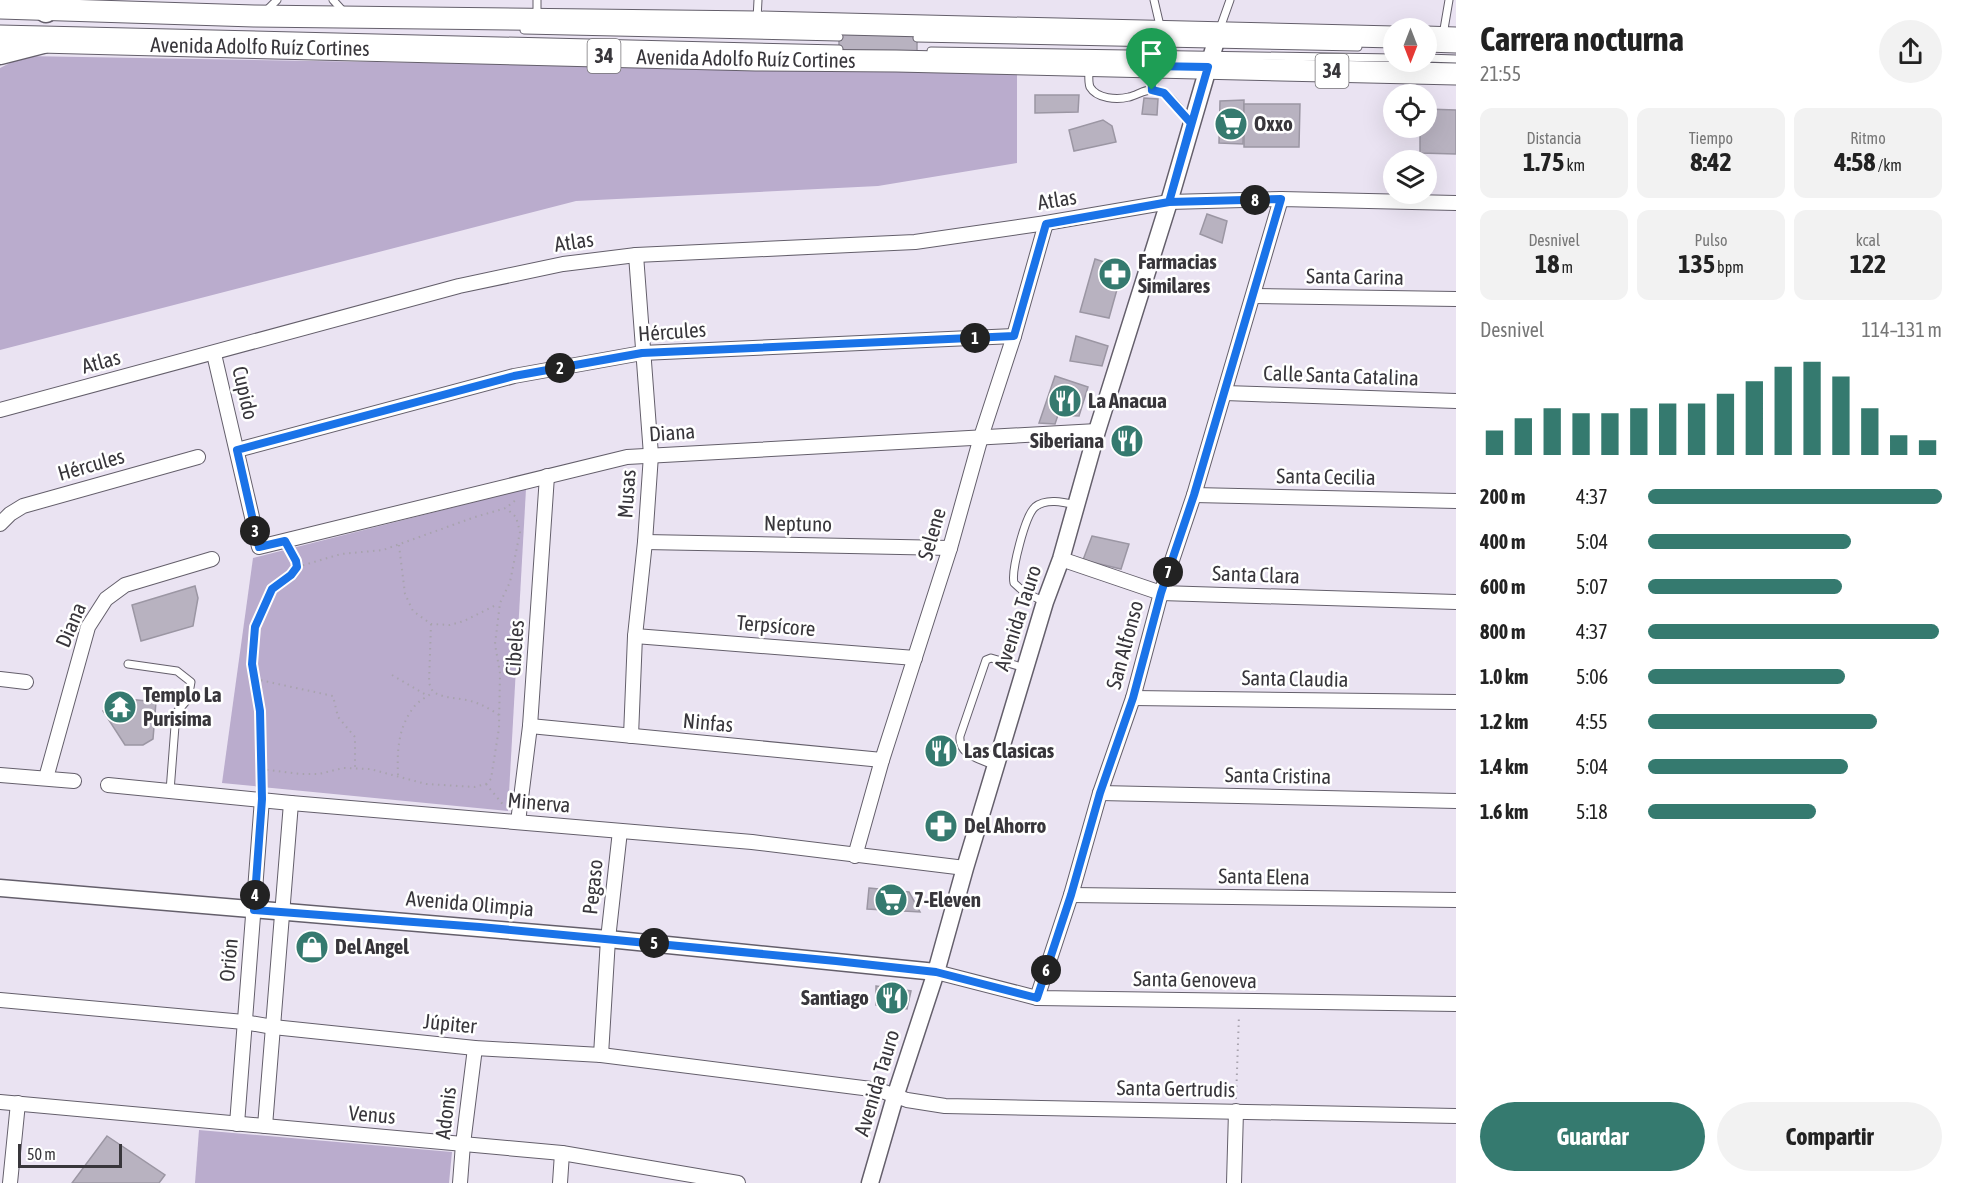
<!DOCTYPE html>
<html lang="es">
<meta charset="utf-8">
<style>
body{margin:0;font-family:"Asap Condensed",sans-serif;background:#f2f2f2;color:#222;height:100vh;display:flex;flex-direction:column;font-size:22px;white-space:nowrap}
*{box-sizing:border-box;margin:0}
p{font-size:20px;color:#767676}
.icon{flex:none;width:33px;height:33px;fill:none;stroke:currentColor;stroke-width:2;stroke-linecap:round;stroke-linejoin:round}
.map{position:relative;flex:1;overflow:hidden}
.panel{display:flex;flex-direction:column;background:#fff;width:510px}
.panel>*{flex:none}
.needle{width:39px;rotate:180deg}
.controls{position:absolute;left:1383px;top:18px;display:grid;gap:12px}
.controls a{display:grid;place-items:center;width:54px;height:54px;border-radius:50%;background:#fff;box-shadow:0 6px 24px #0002;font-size:30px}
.scale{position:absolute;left:18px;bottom:15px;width:104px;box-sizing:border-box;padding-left:6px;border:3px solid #38363b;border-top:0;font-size:16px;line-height:21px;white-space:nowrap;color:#38363b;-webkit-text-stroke:4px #fff;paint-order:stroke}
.pin{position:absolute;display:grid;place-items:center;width:51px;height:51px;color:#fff;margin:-62px -26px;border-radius:50% 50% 50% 0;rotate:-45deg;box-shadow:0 0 6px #0007}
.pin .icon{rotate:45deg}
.km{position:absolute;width:30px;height:30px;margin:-15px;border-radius:50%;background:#222;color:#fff;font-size:16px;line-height:30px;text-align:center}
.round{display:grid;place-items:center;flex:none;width:63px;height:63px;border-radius:32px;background:#f2f2f2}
.headline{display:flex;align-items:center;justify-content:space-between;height:102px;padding:0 24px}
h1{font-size:33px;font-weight:700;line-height:45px}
.metrics{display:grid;grid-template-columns:repeat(3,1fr);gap:9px;height:102px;padding:6px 24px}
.metrics div{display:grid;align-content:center;border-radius:12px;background:#f2f2f2;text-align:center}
.metrics b{font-size:26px;font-weight:700}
.metrics small{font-size:16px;font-weight:400}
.metrics p{font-size:16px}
.chart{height:168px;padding:12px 24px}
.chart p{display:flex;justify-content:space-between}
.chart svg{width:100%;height:108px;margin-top:6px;stroke:#357a6f;stroke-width:6}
.primary-button{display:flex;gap:12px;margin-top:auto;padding:12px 24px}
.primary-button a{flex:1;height:69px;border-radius:36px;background:#357a6f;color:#fff;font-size:24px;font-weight:700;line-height:69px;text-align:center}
.primary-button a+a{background:#f2f2f2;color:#222}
ul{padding:0 24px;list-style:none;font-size:20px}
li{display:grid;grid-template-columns:96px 72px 1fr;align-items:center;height:45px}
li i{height:15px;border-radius:8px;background:#357a6f}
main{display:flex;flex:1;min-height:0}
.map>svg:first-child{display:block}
.green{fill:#baaccd}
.building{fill:#b8b2c0;stroke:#9b96a3;stroke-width:1.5}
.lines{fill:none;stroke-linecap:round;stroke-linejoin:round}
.service-casing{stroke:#645f6b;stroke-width:9}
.minor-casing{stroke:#645f6b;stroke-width:16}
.tertiary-casing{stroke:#645f6b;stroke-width:19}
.primary-casing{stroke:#645f6b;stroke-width:23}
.trunk-casing{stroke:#645f6b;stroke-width:25}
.path{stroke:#a8a3ae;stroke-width:2;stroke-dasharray:1.5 4.5;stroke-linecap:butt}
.service{stroke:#fff;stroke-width:7}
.minor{stroke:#fff;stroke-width:14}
.tertiary{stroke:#fff;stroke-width:16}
.primary{stroke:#fff;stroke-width:21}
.trunk{stroke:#fff;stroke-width:22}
.route-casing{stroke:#fff;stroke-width:12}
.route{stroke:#1a73e8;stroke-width:8}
.labels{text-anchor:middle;stroke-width:5;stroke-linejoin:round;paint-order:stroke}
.shield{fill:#fff;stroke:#747276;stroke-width:1.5}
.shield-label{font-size:20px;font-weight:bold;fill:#38363b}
.street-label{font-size:21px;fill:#38363b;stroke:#fff}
.poi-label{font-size:21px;font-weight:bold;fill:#38363b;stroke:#fff;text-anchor:start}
</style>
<main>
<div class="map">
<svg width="1456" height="1183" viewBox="0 0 1456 1183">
<rect width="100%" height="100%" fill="#eae3f2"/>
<g class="green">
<path d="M 24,56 L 1017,73 L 1017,163 L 878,186 L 576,201 L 0,350 L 0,68 Z"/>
<path d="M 526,489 L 508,811 L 222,783 L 253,558 Z"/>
<path d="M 199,1130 L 452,1152 L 449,1183 L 195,1183 Z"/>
</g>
<g class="building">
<path d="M 839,34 L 917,35 L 917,56 L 839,55 Z"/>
<path d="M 1035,95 L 1079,95 L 1078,112 L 1035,113 Z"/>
<path d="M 1144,98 L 1158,99 L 1157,115 L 1142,114 Z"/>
<path d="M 1244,100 L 1243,144 L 1219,143 L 1220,101 Z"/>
<path d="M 1244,104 L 1300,104 L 1299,147 L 1244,147 Z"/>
<path d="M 1426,109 L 1456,110 L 1456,154 L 1420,153 L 1420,128 L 1426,128 Z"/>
<path d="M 1103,120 L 1112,126 L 1116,142 L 1074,151 L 1069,130 Z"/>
<path d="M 1207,214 L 1227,221 L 1222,243 L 1200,234 Z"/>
<path d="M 1095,259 L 1123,268 L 1109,318 L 1080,312 Z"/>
<path d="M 1076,336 L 1108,346 L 1102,366 L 1070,361 Z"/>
<path d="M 1055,376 L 1088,387 L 1079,416 L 1058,415 L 1055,424 L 1039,423 Z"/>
<path d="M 1092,536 L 1129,544 L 1121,569 L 1083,560 Z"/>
<path d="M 195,586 L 198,598 L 193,626 L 141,641 L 132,605 Z"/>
<path d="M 118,698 L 156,702 L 153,739 L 143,745 L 125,745 L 103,711 Z"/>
<path d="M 869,888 L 909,892 L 920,912 L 867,909 Z"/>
<path d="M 876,986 L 911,991 L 907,1009 L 876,1005 Z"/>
<path d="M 107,1136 L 165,1175 L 159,1183 L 72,1183 Z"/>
</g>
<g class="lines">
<g class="service-casing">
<g id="service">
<path d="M 333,0 L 343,11"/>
<path d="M 1154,0 L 1161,30"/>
<path d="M 266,11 L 277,0"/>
<path d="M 537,15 L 537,0"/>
<path d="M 757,19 L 758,0"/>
<path d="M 0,29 L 839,49"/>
<path d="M 524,30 L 839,37"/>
<path d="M 1219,31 L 1230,0"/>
<path d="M 1443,35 L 1449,0"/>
<path d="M 917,38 L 1358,47"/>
<path d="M 1426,48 L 1456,49"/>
<path d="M 931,51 L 1394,58"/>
<path d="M 1426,58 L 1456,59"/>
<path d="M 1151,68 L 1152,90"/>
<path d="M 1089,69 C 1089,74 1088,82 1090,87 C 1097,99 1117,100 1129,97 C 1138,95 1146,88 1156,90 C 1170,93 1181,111 1190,121"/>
<path d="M 1045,602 L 1024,592 L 1014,583 C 1011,571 1025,516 1035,507 C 1046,498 1063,502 1076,505"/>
<path d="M 128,664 L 177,671 L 191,682 L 188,699 L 176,713 L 170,791"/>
<path d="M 996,766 C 981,759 958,756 960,736 L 986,660 L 991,658 L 1025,668"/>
</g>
</g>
<g class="minor-casing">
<g id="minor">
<path d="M 1254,296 L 1456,299"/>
<path d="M 214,354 L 259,547 L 627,457 L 1097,431"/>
<path d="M 1225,393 L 1456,401"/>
<path d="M 0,410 L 459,286 L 563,264 L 636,255 L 915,242 L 1046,223 L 1169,202 L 1281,199 L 1456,203"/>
<path d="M 237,450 L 514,376 L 642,353 L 1014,336"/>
<path d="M 1194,495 L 1456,501"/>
<path d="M 0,524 L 10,514 L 23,506 L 198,457"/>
<path d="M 645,542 L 950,548"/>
<path d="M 1061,559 L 1161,593 L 1456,602"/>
<path d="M 635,636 L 915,658"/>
<path d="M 0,679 L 26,682"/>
<path d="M 1133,698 L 1456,702"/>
<path d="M 530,726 L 882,760"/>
<path d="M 631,736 L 635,636 L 645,542 L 651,455 L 636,255"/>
<path d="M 0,775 L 74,781"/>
<path d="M 46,778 L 88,627 L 106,599 L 125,585 L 212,559"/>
<path d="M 108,785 L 291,803 L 752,842 L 965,868"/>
<path d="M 1100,793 L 1456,801"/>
<path d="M 518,822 L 530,726 L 547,476"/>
<path d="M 855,856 L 882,760 L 950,548 L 981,437 L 1014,336 L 1046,223"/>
<path d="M 1071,895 L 1456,900"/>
<path d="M 936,972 L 1037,998 L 1456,1004"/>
<path d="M 1037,998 L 1071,895 L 1100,793 L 1133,698 L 1161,593 L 1194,495 L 1281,199"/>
<path d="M 0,1000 L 244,1022 L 273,1027 L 475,1048 L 601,1055 L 879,1090 L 907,1100 L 945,1106 L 1456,1116"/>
<path d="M 601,1055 L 608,939 L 620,831"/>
<path d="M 0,1102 L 562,1153 L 738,1183"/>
<path d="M 237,1124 L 262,799"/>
<path d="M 265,1126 L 291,803"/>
<path d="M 10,1183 L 18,1103"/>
<path d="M 460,1183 L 463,1144 L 475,1048"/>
<path d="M 560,1183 L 562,1153"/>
<path d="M 1234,1183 L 1236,1111"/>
</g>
</g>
<g class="tertiary-casing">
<g id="tertiary">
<path d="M 0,888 L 608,939 L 936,972"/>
<path d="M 870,1183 L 895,1097 L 936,972 L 965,868 L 1045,602 L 1061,559 L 1097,431 L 1169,202 L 1218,34"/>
</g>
</g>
<g class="primary-casing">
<g id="primary">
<path d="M 0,8 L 254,16 L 757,22 L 1394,37"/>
<path d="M 1426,37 L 1456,38"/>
<path d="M 0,41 L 756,60 L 896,61 L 1456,74"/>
</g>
</g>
<g class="trunk-casing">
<g id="trunk">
<path d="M 42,0 L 46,11"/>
<path d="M 0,53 L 43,42"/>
</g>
</g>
<g class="path">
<path d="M 399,545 L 405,594 L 413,611 L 431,624 L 450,625 L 464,621 L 498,604"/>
<path d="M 297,567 L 341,554 L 383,550 L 475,517 L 506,508 L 518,498"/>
<path d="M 431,624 L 429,683 L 433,692 C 444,698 455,698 467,700 C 479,703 489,708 499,715"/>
<path d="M 392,675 L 428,696"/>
<path d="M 255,679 L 333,696 L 338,717 L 355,737 L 355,768"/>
<path d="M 261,769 L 300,774 L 319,774 L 343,768 L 370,769 L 426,784 L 474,787 L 486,784 L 491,779 L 499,728 L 500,673 L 495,644 L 500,603 L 510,582 L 520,532 L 516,517 L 506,508"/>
<path d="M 398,775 C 397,751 398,727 414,707 C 418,701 427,697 433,692"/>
<path d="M 486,784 L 505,807"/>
<path d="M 262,786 L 260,711 L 253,664 L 255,627 L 272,589 L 291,575 L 297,567 L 296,561 L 292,554"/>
<path d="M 1236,1099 L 1239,1015"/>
</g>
<use href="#service" class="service"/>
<use href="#minor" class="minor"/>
<use href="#tertiary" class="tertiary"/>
<use href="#primary" class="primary"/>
<use href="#trunk" class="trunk"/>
</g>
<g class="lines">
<g class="route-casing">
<path id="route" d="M 1152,90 L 1164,93 L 1191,123 L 1169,202 L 1046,224 L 1014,336 L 642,353 L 514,376 L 237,450 L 259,547 L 285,541 L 296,561 L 297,567 L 291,575 L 272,589 L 255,627 L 252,664 L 260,711 L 262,799 L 254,910 L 480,927 L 836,961 L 936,972 L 1037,998 L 1071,895 L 1100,793 L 1133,698 L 1161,593 L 1194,495 L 1281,199 L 1169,202 L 1208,67 L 1151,66 L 1152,90"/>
</g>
<use href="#route" class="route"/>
</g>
<defs>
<g id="supermarket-disc" transform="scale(1.725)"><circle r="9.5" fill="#357a6f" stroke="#fff"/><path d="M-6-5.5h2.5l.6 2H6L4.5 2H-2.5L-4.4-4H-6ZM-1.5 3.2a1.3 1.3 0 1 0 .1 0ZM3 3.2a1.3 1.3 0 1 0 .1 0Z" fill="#fff"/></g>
<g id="pharmacy-disc" transform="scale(1.725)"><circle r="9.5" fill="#357a6f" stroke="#fff"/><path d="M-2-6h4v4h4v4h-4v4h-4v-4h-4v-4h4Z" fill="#fff"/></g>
<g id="restaurant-disc" transform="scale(1.725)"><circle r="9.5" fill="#357a6f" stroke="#fff"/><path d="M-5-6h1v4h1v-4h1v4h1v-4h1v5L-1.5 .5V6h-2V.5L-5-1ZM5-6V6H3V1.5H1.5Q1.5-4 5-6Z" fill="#fff"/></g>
<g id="temple-disc" transform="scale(1.725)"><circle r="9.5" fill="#357a6f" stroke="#fff"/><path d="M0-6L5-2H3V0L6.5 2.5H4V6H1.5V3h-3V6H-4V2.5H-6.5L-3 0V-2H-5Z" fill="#fff"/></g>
<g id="shop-disc" transform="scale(1.725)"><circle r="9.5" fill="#357a6f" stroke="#fff"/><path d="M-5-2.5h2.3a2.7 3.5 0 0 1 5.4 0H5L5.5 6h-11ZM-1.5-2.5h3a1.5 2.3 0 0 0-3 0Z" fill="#fff"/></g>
</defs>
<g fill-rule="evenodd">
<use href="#supermarket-disc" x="1231" y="124"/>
<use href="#pharmacy-disc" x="1115" y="274"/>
<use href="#restaurant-disc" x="1065" y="401"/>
<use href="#restaurant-disc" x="1127" y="441"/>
<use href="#temple-disc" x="120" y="707"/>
<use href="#restaurant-disc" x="941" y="751"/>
<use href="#pharmacy-disc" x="941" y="826"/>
<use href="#supermarket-disc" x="891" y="900"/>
<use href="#shop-disc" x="312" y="947"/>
<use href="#restaurant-disc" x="892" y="998"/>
</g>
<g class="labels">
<g class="shield">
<rect x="587.5" y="39" width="33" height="34" rx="4.5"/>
<rect x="1315.5" y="54" width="33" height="34" rx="4.5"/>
</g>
<g class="shield-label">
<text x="604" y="63">34</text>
<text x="1332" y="78">34</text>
</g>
<g class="street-label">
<text transform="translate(260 47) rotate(1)" y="7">Avenida Adolfo Ruíz Cortines</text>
<text transform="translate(746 59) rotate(1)" y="7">Avenida Adolfo Ruíz Cortines</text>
<text transform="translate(1057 200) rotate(-9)" y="7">Atlas</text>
<text transform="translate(574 242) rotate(-8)" y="7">Atlas</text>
<text transform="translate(1355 277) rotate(1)" y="7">Santa Carina</text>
<text transform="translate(672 332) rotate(-4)" y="7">Hércules</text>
<text transform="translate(101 362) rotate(-15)" y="7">Atlas</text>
<text transform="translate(1341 376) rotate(2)" y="7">Calle Santa Catalina</text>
<text transform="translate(245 393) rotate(77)" y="7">Cupido</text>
<text transform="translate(672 433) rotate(-4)" y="7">Diana</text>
<text transform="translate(91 465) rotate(-16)" y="7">Hércules</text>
<text transform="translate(1326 477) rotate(1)" y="7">Santa Cecilia</text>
<text transform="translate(627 494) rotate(-86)" y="7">Musas</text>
<text transform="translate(798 524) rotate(1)" y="7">Neptuno</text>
<text transform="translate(932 534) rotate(-74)" y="7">Selene</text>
<text transform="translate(1256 575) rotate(2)" y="7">Santa Clara</text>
<text transform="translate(1018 618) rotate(-72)" y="7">Avenida Tauro</text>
<text transform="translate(71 625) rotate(-67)" y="7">Diana</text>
<text transform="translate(776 626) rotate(5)" y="7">Terpsícore</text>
<text transform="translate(1125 645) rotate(-75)" y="7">San Alfonso</text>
<text transform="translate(515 648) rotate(-86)" y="7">Cibeles</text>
<text transform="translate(1295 679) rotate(1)" y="7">Santa Claudia</text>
<text transform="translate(708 723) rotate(5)" y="7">Ninfas</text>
<text transform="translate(1278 776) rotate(1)" y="7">Santa Cristina</text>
<text transform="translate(539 803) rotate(5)" y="7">Minerva</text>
<text transform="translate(1264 877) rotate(1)" y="7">Santa Elena</text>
<text transform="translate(593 887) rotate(-84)" y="7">Pegaso</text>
<text transform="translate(470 904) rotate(5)" y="7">Avenida Olimpia</text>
<text transform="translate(229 960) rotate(-85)" y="7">Orión</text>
<text transform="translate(1195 980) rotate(1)" y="7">Santa Genoveva</text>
<text transform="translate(450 1024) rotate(6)" y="7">Júpiter</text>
<text transform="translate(877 1083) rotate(-73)" y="7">Avenida Tauro</text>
<text transform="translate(1176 1089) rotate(1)" y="7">Santa Gertrudis</text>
<text transform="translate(446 1113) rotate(-83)" y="7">Adonis</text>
<text transform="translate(372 1115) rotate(5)" y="7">Venus</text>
</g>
<g class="poi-label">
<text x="1254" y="131">Oxxo</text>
<text x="1138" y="269">Farmacias<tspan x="1138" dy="24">Similares</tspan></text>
<text x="1088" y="408">La Anacua</text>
<text x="1104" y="448" text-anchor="end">Siberiana</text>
<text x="143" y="702">Templo La<tspan x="143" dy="24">Purisima</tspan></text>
<text x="964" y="758">Las Clasicas</text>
<text x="964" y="833">Del Ahorro</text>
<text x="914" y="907">7-Eleven</text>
<text x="335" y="954">Del Angel</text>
<text x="869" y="1005" text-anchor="end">Santiago</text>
</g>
</g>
</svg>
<div class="controls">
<a><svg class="needle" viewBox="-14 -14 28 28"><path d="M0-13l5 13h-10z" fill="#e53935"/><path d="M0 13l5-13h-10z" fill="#767676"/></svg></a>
<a><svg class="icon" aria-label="locate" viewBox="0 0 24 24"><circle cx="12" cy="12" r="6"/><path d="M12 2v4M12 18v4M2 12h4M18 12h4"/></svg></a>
<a><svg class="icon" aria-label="layers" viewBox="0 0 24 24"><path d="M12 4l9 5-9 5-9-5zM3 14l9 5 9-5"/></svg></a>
</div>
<div class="scale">50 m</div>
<div class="pin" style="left:1152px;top:90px;background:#1e9e55"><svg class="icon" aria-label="arrive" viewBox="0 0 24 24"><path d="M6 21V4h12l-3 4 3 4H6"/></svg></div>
<b class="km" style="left:975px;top:338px">1</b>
<b class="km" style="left:560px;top:368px">2</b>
<b class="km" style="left:255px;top:531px">3</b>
<b class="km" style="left:255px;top:895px">4</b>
<b class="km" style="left:654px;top:943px">5</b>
<b class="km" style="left:1046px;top:970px">6</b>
<b class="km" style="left:1168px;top:572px">7</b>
<b class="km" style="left:1255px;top:200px">8</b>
</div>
<section class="panel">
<div class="headline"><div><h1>Carrera nocturna</h1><p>21:55</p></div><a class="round"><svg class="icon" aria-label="share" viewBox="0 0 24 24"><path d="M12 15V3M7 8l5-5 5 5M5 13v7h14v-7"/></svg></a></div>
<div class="metrics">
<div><p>Distancia</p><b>1.75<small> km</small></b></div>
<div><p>Tiempo</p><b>8:42</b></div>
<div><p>Ritmo</p><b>4:58<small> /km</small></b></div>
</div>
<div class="metrics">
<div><p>Desnivel</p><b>18<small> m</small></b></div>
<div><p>Pulso</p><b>135<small> bpm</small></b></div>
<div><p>kcal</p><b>122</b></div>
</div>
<div class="chart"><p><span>Desnivel</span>114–131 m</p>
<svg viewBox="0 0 160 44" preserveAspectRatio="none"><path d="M5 44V34M15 44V29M25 44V25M35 44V27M45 44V27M55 44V25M65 44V23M75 44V23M85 44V19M95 44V14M105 44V8M115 44V6M125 44V12M135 44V25M145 44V36M155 44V38"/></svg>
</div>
<ul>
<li><b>200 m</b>4:37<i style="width:100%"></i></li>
<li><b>400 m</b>5:04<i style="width:69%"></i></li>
<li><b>600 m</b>5:07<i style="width:66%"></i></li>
<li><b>800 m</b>4:37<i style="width:99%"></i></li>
<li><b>1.0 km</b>5:06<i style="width:67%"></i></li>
<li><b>1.2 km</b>4:55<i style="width:78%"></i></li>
<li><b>1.4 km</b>5:04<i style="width:68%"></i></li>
<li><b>1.6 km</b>5:18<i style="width:57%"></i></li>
</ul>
<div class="primary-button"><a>Guardar</a><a>Compartir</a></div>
</section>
</main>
